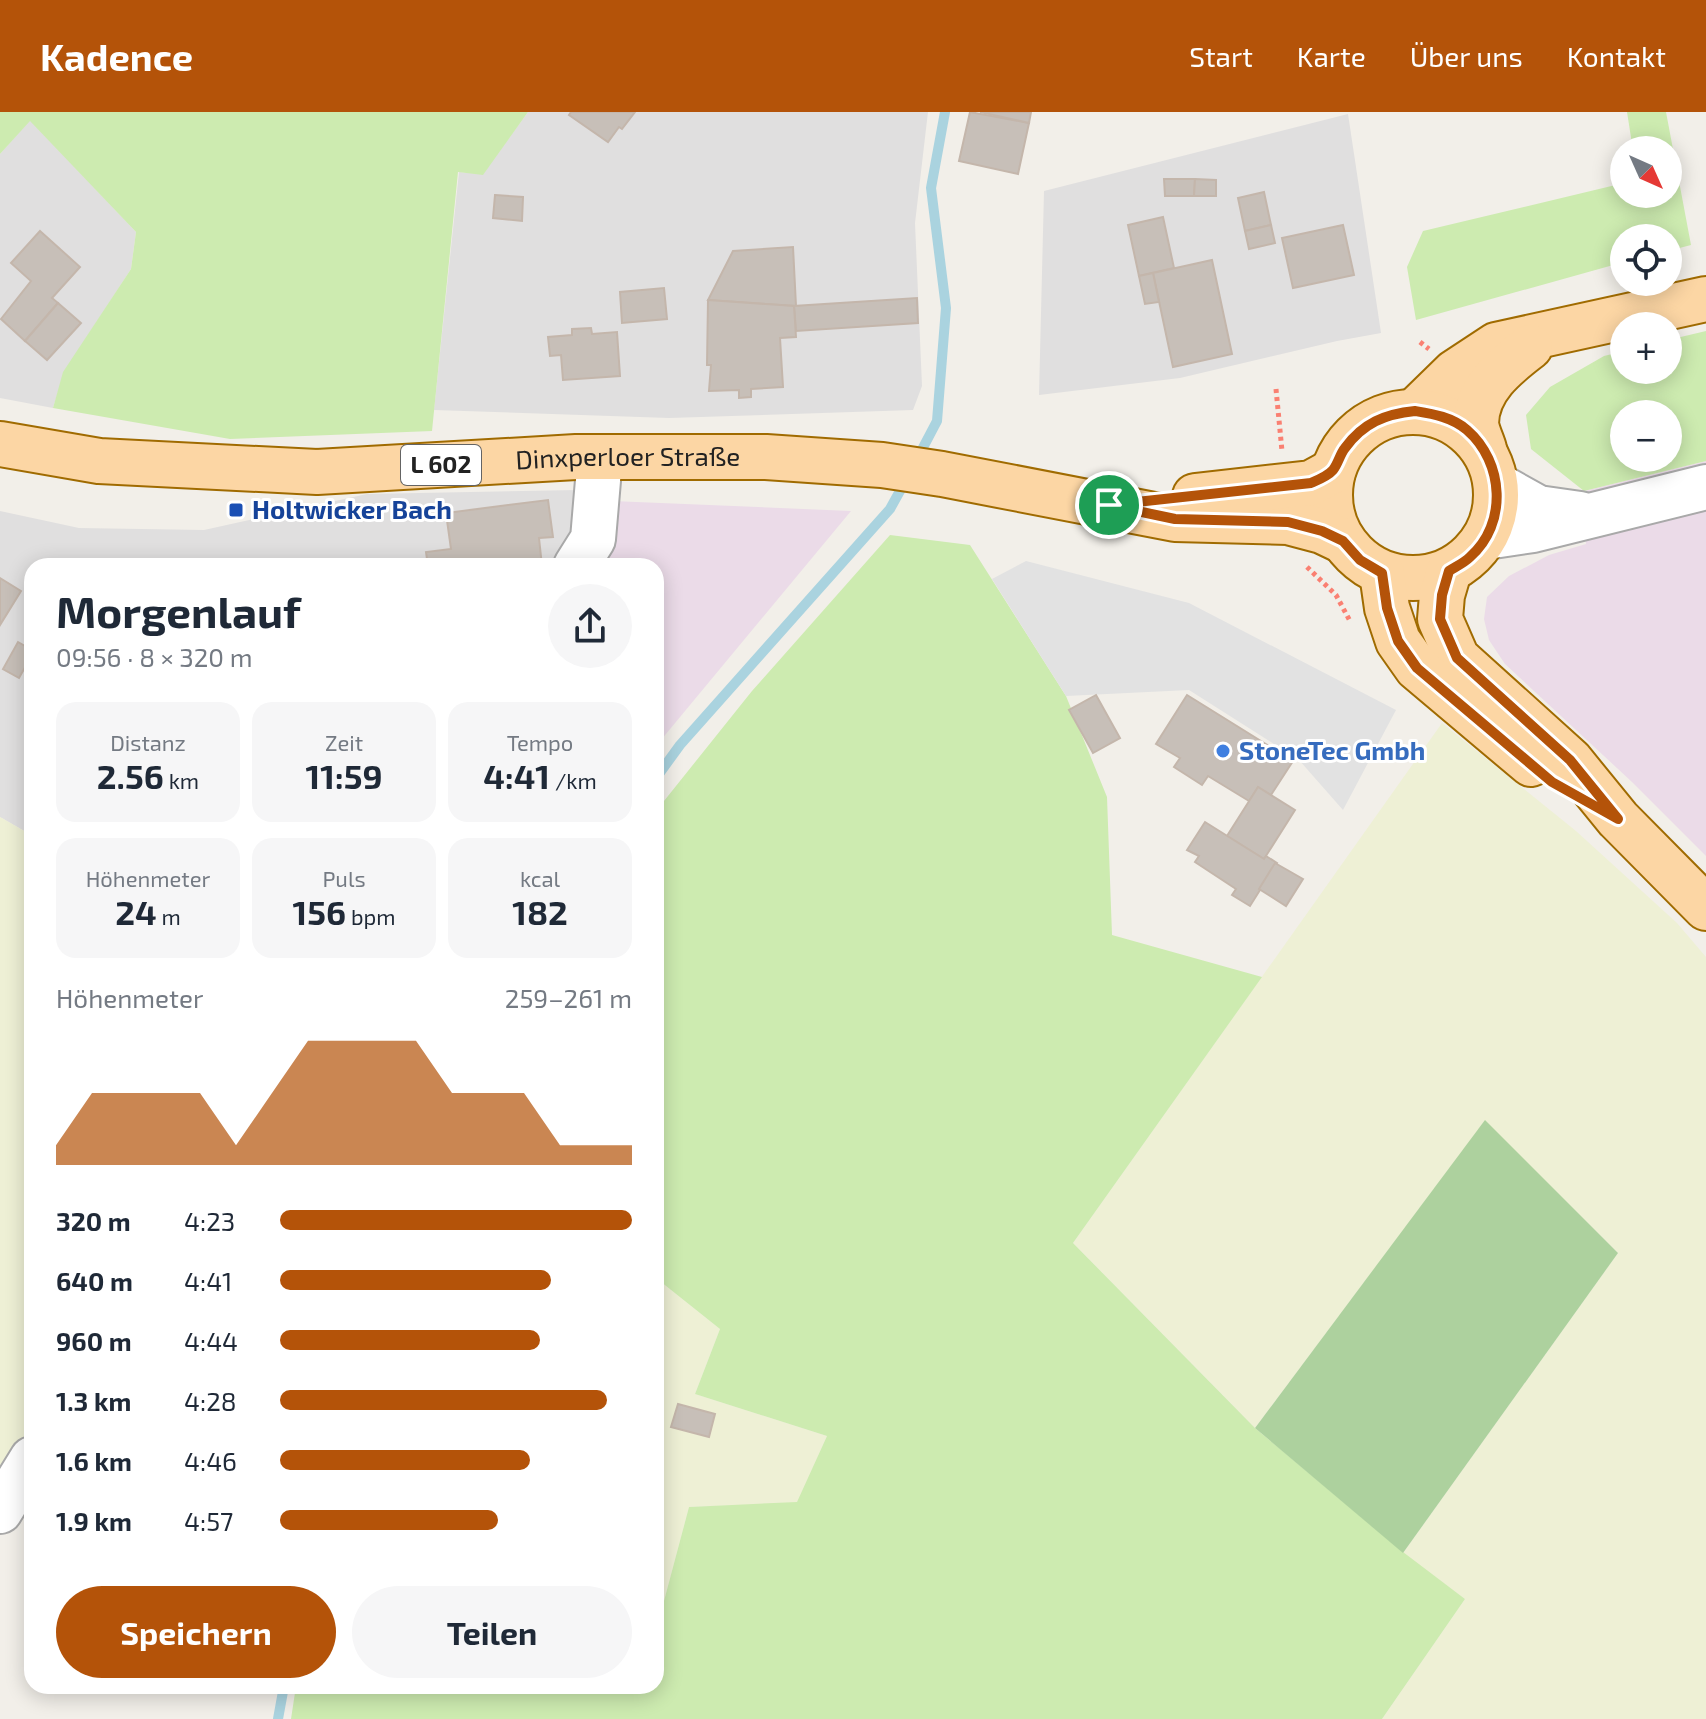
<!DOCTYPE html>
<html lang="de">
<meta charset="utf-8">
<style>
body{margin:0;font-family:"Exo 2",sans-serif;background:#f6f6f7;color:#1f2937;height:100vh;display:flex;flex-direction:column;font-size:30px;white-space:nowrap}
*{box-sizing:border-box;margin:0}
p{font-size:26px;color:#747a83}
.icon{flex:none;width:44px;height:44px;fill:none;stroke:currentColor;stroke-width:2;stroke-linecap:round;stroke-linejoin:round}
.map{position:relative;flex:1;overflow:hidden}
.sheet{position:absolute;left:24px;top:446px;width:640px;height:1136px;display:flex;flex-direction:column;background:#fff;border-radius:24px;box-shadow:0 4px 20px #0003}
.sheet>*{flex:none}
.needle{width:52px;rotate:135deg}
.buttons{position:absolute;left:1610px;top:24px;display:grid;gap:16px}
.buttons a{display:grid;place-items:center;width:72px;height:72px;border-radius:50%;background:#fff;box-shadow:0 4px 20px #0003;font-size:40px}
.pin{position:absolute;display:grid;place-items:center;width:68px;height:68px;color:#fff;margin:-34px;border:4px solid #fff;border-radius:50%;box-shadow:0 2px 8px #0007}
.round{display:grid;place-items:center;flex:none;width:84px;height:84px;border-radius:42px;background:#f6f6f7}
.head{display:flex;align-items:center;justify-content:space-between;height:136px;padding:0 32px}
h1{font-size:44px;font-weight:700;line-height:60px}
.metrics{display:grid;grid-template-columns:repeat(3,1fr);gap:12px;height:136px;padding:8px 32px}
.metrics div{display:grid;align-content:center;border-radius:20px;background:#f6f6f7;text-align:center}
.metrics b{font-size:34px;font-weight:700}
.metrics small{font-size:22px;font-weight:400}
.metrics p{font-size:22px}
.chart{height:224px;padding:16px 32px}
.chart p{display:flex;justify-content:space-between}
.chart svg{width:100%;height:144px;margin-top:8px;fill:#b45309;opacity:.7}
.button{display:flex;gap:16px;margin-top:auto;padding:16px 32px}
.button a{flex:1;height:92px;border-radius:48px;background:#b45309;color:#fff;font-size:32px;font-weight:700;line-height:92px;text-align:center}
.button a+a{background:#f6f6f7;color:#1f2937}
ul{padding:0 32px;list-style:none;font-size:26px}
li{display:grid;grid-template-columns:128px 96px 1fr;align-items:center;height:60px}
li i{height:20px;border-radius:10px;background:#b45309}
header{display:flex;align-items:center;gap:48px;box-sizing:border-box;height:112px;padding:0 40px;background:#b45309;color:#fff}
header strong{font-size:38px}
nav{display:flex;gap:44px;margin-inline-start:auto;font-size:28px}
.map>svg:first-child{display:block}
.residential{fill:#e0dfdf}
.industrial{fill:#ebdbe8}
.farmland{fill:#eef0d5}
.grass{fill:#cdebb0;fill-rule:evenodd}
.forest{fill:#add19e}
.parking{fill:#e2e2e2}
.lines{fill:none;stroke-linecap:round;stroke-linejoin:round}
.stream{stroke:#aad3df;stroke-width:10}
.building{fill:#c7bfb8;stroke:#c4b6ab;stroke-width:2}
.minor-casing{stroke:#a9a9a9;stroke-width:48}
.major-casing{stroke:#a06b00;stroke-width:48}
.path{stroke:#fa8072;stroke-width:5;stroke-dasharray:4 4;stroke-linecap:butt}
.minor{stroke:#fff;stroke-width:44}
.major{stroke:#fcd6a4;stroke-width:44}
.route-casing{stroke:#fff;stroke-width:16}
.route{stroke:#b45309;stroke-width:10}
.transit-dot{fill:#1a4fb4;stroke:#fff;stroke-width:3}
.shop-dot{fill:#3f7fe0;stroke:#fff;stroke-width:3}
.labels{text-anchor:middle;stroke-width:6;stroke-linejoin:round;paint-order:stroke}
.shield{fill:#fff;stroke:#646464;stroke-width:2}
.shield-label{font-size:24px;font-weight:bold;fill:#222}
.street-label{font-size:26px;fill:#222;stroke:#fff}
.transit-label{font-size:26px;font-weight:bold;fill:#164399;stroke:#fff;text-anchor:start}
.shop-label{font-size:26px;font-weight:bold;fill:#366cbe;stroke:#fff;text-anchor:start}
</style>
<header>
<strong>Kadence</strong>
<nav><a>Start</a><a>Karte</a><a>Über uns</a><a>Kontakt</a></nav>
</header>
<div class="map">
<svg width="1706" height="1607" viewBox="0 0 1706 1607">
<rect width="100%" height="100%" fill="#f2efe9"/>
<g class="residential">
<path d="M 528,0 L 928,0 L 915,111 L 922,274 L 913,298 L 669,306 L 434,298 L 459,60 L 483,62 Z"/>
<path d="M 1348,2 L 1381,221 L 1337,229 L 1180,266 L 1039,283 L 1044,79 Z"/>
<path d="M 30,8 L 136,120 L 131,157 L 64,260 L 53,296 L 0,286 L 0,42 Z"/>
<path d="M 578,378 L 577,426 L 560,454 L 32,454 L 32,710 L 26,720 L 0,705 L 0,399 L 79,416 L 204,418 L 367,382 Z"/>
</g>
<g class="industrial">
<path d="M 1706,349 L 1706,744 L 1632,670 L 1505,552 L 1489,528 L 1484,507 L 1487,485 L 1509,464 L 1549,443 L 1586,432 L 1584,379 Z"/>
<path d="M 612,389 L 851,399 L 656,634 L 656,454 L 592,454 Z"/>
</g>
<g class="farmland">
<path d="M 1442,611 L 1576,719 L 1677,811 L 1706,845 L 1706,1607 L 1382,1607 L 1465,1487 L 1403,1441 L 1618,1141 L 1485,1009 L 1255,1316 L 1073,1131 Z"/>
<path d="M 0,705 L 26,720 L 32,710 L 32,1324 L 0,1377 Z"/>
<path d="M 656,1166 L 720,1217 L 695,1282 L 827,1324 L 797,1391 L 689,1395 L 656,1519 Z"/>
</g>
<g class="grass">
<path d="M 0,0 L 528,0 L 483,63 L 458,60 L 432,319 L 230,327 L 53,296 L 63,260 L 131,157 L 136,120 L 30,9 L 0,42 Z"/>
<path d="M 1627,0 L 1666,0 L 1691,133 L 1668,139 L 1668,126 L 1624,126 L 1624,150 L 1416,208 L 1407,155 L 1423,119 L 1624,71 L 1624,82 L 1668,82 L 1668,38 L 1633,38 Z"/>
<path d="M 1706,219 L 1706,349 L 1584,379 L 1531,337 L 1526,303 L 1550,275 L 1604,244 L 1624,239 L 1624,258 L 1668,258 L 1668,228 ZM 1668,302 L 1668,346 L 1624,346 L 1624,302 Z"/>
<path d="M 890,423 L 970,433 L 1066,584 L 1107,685 L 1112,823 L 1262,865 L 1073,1131 L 1255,1316 L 1403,1440 L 1465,1487 L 1382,1607 L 291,1607 L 296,1574 L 618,1574 L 639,1580 L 641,1574 L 656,1574 L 656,1519 L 689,1395 L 797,1390 L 827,1324 L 695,1282 L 720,1217 L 656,1166 L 656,699 L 752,579 Z"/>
</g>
<path class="forest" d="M 1485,1008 L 1618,1141 L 1403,1441 L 1255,1316 Z"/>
<path class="parking" d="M 1026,449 L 1189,491 L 1396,598 L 1343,698 L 1299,648 L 1189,578 L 1066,584 L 992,467 Z"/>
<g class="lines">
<g class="stream">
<path d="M 917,347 L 937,309 L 946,196 L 931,76 L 945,0"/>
<path d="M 656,666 L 680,633 L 890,397 L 906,368"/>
<path d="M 278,1607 L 284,1574"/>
</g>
</g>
<g class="building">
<path d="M 571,0 L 635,0 L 622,17 L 619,15 L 608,30 L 569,3 Z"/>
<path d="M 970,0 L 1029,11 L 1018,62 L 959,49 Z"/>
<path d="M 980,0 L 1031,0 L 1029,11 Z"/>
<path d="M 1164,67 L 1195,67 L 1194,84 L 1165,84 Z"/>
<path d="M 1195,67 L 1216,68 L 1216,84 L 1194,84 Z"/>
<path d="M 1264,80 L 1271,113 L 1245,119 L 1238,86 Z"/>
<path d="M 495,83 L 523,85 L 522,109 L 493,106 Z"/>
<path d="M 1163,105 L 1174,156 L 1139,164 L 1128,113 Z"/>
<path d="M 1271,113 L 1275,131 L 1249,137 L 1245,119 Z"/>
<path d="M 1343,113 L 1354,163 L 1293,176 L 1282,126 Z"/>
<path d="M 40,119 L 80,155 L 52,186 L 58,191 L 25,229 L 1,207 L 31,169 L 11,151 Z"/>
<path d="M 793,135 L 796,194 L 708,188 L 733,139 Z"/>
<path d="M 1212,148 L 1232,242 L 1173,255 L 1153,161 Z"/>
<path d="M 1153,161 L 1159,190 L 1145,192 L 1139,164 Z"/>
<path d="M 664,176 L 667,207 L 622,211 L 620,180 Z"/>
<path d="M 917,186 L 918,211 L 796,219 L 794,194 Z"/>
<path d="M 708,188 L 794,194 L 796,225 L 780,226 L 783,275 L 751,277 L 751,285 L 739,286 L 739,278 L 709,279 L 711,253 L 707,253 Z"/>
<path d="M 58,191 L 81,211 L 47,248 L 25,229 Z"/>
<path d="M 591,216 L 592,222 L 617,220 L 620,264 L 563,268 L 561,243 L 550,244 L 548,225 L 572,223 L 572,217 Z"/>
<path d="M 548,388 L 553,425 L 539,426 L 542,454 L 428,454 L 426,440 L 451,437 L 446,401 Z"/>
<path d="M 0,466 L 21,479 L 0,513 Z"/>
<path d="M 18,530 L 32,538 L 32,543 L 19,566 L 3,557 Z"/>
<path d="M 1096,583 L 1120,626 L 1093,641 L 1069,598 Z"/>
<path d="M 1187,583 L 1293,649 L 1271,683 L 1258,675 L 1249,689 L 1208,664 L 1202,673 L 1174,655 L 1180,646 L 1156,632 Z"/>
<path d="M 1258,675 L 1295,698 L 1264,747 L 1227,724 Z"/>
<path d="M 1205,710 L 1264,747 L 1266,744 L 1277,751 L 1250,794 L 1232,783 L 1236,777 L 1195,750 L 1199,744 L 1187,738 Z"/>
<path d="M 1275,751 L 1303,767 L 1286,794 L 1259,777 Z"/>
<path d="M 678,1292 L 715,1302 L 709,1325 L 671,1315 Z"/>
</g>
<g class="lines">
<g class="minor-casing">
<g id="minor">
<path d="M 1497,373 L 1538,396 L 1580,402"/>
<path d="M 1486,425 L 1533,418 L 1706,375"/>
<path d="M 576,454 L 593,427 L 600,345"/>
<path d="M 0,1399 L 32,1347"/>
</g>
</g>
<g class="major-casing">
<g id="major">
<path d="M 1415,299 L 1455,260 L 1496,233 L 1706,187"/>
<circle cx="1413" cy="383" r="83"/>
<path id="s1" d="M 0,332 L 99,349 L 317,360 L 576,345 L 766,345 L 882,353 L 942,362 L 1175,407 L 1288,410 L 1322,419 L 1343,429"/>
<path d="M 1484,337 C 1482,330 1477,320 1476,312 C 1476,277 1505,254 1530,235"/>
<path d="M 1195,384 L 1311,371 L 1333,359"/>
<path d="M 1449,459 L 1442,483 L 1440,507 L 1457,546 L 1570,648 L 1618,707 L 1706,796"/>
<path d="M 1382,461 L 1387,496 L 1398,529 L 1417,556 L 1531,652"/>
</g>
</g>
<g class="path">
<path d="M 1420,230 L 1429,237"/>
<path d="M 1276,277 L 1282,339"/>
<path d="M 1307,455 L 1336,483 L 1350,509"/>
</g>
<use href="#minor" class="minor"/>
<use href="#major" class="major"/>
</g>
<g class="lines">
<g class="route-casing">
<path id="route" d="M 1415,299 C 1433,302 1452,305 1467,318 C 1504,350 1508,412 1470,445 C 1464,451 1455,455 1449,459 L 1442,483 L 1440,507 L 1457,546 L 1570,648 L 1618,707 L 1552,670 L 1417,556 L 1398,529 L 1387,496 L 1382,461 L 1360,448 L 1343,429 L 1322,419 L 1288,410 L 1175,407 L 1109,393 L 1311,371 C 1318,368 1328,364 1333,358 C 1338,352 1340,342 1345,336 C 1363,311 1385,302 1415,299 Z"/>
</g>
<use href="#route" class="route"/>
</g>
<rect class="transit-dot" x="228" y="390" width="16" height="16" rx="4"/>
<circle class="shop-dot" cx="1223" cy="639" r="8"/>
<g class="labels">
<rect class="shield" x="401" y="333" width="80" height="40" rx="6"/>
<g class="shield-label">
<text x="441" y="361">L 602</text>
</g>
<g class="street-label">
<text dy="9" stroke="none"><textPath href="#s1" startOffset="630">Dinxperloer Straße</textPath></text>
</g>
<g class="transit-label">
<text x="252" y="407">Holtwicker Bach</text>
</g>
<g class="shop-label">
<text x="1239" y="648">StoneTec Gmbh</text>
</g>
</g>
</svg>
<div class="buttons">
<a><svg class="needle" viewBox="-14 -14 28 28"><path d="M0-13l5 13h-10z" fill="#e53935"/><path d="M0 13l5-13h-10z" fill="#747a83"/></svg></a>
<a><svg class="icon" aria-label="locate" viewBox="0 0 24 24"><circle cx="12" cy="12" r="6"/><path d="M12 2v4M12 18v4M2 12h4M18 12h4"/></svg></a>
<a>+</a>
<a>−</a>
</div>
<div class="pin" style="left:1109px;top:393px;background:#1e9e55"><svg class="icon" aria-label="arrive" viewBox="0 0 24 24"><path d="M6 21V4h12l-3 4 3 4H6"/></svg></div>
<section class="sheet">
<div class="head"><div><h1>Morgenlauf</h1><p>09:56 · 8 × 320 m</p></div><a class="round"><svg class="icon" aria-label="share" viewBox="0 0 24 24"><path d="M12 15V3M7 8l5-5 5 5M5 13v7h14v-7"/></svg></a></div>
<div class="metrics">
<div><p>Distanz</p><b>2.56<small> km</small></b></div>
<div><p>Zeit</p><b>11:59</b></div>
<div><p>Tempo</p><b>4:41<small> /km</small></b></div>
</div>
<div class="metrics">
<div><p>Höhenmeter</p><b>24<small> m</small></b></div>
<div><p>Puls</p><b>156<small> bpm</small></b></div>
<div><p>kcal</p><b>182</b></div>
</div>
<div class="chart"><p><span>Höhenmeter</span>259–261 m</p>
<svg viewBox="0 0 160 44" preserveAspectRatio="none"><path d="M0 44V38L10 22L20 22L30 22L40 22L50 38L60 22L70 6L80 6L90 6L100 6L110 22L120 22L130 22L140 38L150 38L160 38V44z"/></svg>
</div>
<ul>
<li><b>320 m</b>4:23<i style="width:100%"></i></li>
<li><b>640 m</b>4:41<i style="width:77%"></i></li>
<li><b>960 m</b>4:44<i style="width:74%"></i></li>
<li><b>1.3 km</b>4:28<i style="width:93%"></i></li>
<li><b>1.6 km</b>4:46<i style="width:71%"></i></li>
<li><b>1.9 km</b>4:57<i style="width:62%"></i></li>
</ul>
<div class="button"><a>Speichern</a><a>Teilen</a></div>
</section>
</div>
